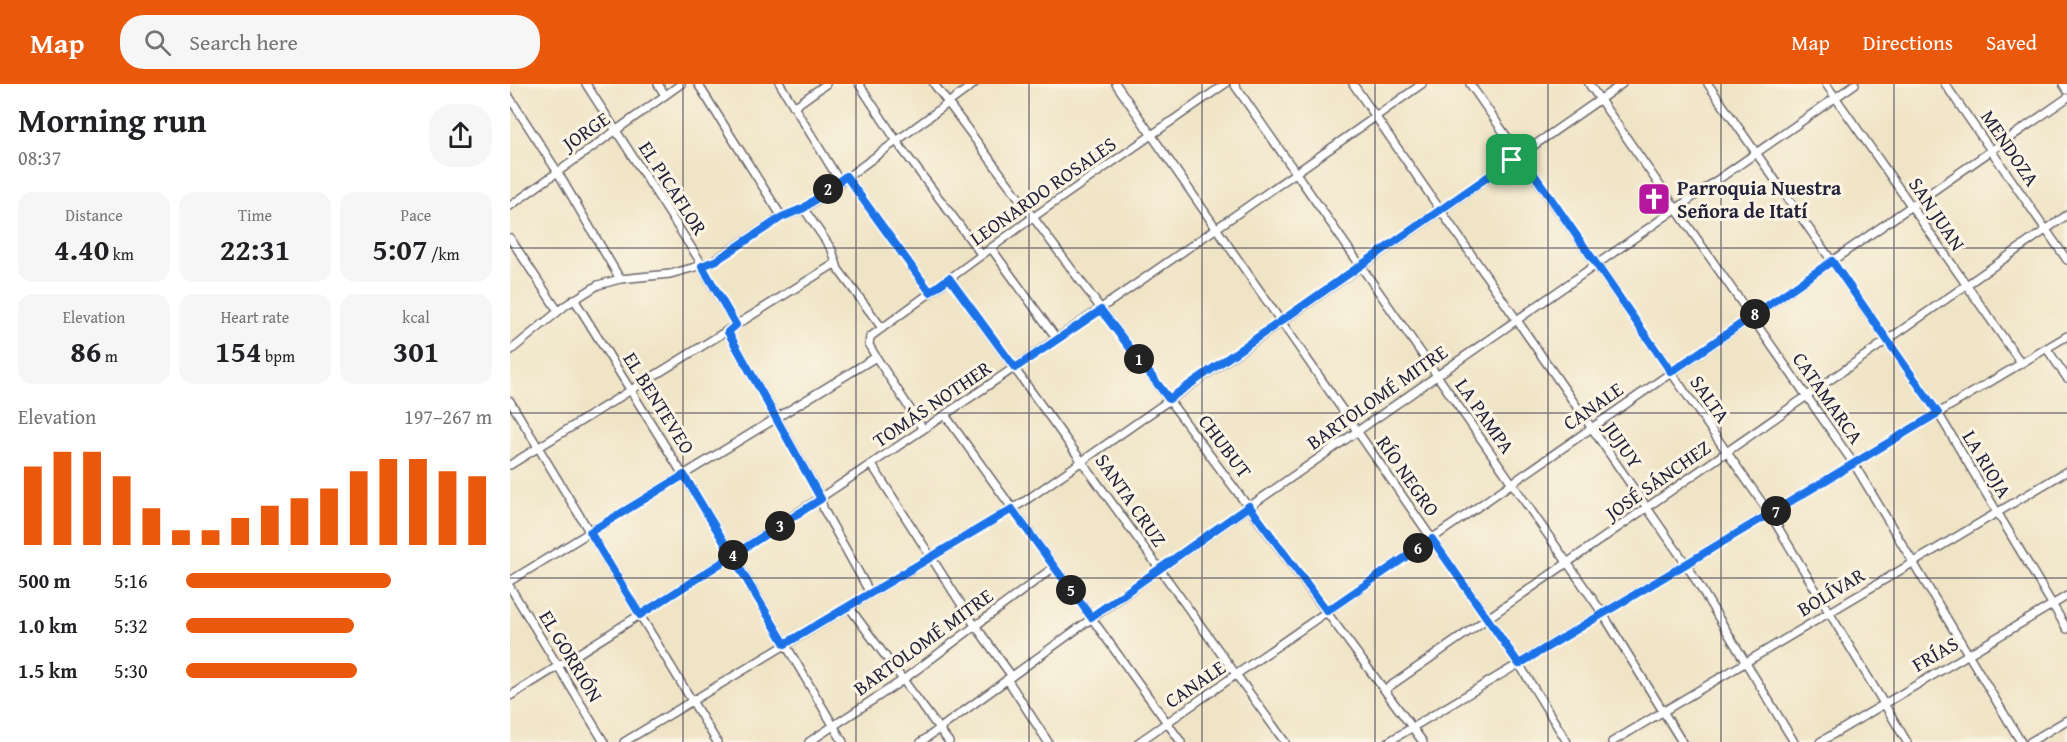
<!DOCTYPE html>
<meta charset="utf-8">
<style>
body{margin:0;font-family:"Gentium Book Plus",serif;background:#f6f6f6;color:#202124;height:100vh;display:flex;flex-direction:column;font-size:22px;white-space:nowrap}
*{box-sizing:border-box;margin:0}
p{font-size:20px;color:#757577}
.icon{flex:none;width:33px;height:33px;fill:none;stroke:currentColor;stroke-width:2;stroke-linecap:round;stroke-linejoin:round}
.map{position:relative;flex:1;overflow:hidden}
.panel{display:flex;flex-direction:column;background:#fff;width:510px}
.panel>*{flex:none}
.pin{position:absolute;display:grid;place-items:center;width:51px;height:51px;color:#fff;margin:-26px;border-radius:12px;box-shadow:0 3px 9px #0006}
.km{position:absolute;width:30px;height:30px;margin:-15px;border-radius:50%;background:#222;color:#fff;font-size:16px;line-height:30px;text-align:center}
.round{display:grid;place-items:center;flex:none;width:63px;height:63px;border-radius:24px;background:#f6f6f6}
.overview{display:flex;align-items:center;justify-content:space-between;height:102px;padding:0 18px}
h1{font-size:33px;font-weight:800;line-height:45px}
.figures{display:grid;grid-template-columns:repeat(3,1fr);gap:9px;height:102px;padding:6px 18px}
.figures div{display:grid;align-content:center;border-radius:15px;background:#f6f6f6;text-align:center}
.figures b{font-size:30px;font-weight:800}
.figures small{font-size:16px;font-weight:400}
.figures p{font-size:16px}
.chart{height:168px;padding:12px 18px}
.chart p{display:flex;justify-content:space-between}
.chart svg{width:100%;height:108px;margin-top:6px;stroke:#ea580c;stroke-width:6}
ul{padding:0 18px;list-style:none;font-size:20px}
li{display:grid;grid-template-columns:96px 72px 1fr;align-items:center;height:45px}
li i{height:15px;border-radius:8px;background:#ea580c}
header{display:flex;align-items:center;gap:36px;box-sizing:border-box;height:84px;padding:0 30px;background:#ea580c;color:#fff}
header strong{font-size:28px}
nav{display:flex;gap:33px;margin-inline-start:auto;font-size:21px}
.search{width:420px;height:54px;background:#f6f6f6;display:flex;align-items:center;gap:15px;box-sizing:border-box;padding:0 21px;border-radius:24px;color:#757577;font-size:22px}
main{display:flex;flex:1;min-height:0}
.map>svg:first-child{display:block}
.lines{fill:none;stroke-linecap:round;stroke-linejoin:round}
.minor-casing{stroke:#6a666c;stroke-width:10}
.minor{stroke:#fff;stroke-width:7}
.route-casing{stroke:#fff;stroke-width:12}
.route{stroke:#1a73e8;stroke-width:8}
.grid{fill:none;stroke:#22223b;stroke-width:1.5;stroke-opacity:0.55}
.labels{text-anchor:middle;stroke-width:6;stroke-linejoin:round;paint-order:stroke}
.street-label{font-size:20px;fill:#22223b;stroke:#fcf5e5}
.poi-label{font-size:20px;font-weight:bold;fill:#22223b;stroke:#fcf5e5;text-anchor:start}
</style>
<header>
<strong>Map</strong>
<div class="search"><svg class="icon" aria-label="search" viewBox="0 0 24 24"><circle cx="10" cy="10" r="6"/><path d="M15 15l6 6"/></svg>Search here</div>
<nav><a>Map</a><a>Directions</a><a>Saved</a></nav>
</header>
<main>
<section class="panel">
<div class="overview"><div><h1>Morning run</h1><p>08:37</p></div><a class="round"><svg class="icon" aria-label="share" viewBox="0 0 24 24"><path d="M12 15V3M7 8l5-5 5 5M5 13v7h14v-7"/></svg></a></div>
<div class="figures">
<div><p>Distance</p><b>4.40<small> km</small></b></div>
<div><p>Time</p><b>22:31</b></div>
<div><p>Pace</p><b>5:07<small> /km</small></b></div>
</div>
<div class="figures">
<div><p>Elevation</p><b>86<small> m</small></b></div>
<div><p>Heart rate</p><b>154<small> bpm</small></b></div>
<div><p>kcal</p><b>301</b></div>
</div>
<div class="chart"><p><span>Elevation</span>197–267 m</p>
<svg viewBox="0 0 160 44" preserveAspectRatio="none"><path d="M5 44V12M15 44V6M25 44V6M35 44V16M45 44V29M55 44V38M65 44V38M75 44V33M85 44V28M95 44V25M105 44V21M115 44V14M125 44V9M135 44V9M145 44V14M155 44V16"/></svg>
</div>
<ul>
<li><b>500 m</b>5:16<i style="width:67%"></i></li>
<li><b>1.0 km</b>5:32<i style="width:55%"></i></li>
<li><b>1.5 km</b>5:30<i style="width:56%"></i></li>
</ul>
</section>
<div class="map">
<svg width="1557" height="658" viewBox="0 0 1557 658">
<rect width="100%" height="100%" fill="#fcf5e5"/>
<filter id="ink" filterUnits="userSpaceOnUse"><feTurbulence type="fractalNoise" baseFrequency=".0167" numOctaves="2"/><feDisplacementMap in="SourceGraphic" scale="12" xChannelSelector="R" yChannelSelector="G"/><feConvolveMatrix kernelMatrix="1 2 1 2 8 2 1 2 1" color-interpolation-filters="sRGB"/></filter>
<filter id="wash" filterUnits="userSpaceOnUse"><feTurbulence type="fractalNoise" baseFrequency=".008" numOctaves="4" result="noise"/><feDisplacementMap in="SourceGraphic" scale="24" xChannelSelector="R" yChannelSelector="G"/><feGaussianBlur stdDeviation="1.35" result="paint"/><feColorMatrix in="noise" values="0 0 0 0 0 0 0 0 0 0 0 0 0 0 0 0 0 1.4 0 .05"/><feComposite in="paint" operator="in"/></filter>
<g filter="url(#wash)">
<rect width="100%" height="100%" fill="#f0e4c6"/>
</g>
<g filter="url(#ink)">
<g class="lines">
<g class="minor-casing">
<g id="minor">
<path d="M 76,0 L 188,174 L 195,189 L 226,241"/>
<path d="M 148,0 L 155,11"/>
<path d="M 188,0 L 272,133"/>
<path d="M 270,0 L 329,96"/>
<path d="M 349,0 L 392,65 L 471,170"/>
<path d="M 424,0 L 913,658"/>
<path d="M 606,0 L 1009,580 L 1057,658"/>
<path d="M 724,0 L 1093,530 L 1172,658"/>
<path d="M 843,0 L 1176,480 L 1284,658"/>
<path d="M 960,0 L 1260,430 L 1397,658"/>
<path d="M 1079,0 L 1344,380 L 1511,658"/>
<path d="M 1198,0 L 1428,329 L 1557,545"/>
<path d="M 1316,0 L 1511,279"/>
<path d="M 1435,0 L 1557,176"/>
<path d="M 1553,0 L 1557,6"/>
<path d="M 0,14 L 47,87 L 110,195"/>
<path d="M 284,23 L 316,0"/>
<path d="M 336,92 L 420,208"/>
<path d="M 0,122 L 171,0"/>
<path d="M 294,125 L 322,166 L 328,185 L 372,244"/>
<path d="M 0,154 L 48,227"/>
<path d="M 481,164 L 547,255"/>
<path d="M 439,194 L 775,658"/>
<path d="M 64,215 L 224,473 L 333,658"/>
<path d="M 218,248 L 308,408 L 314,426 L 360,509"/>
<path d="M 1537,265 L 1557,294"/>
<path d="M 0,267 L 56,221 L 88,201 L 110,195 L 160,190 L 200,179 L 272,133 L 294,125 L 464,0"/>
<path d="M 0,317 L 207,658"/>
<path d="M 435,331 L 671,658"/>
<path d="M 413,345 L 366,273 L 359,261 L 360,253 L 522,134 L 715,0"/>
<path d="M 0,381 L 326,179"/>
<path d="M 362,381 L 462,537 L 501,591"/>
<path d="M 0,497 L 366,273"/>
<path d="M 0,503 L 94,658"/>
<path d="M 339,523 L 439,658"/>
<path d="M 497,595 L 538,658"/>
<path d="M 876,605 L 1557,131"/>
<path d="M 0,612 C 312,420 613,211 912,0"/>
<path d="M 114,658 L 515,417 L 1112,0"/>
<path d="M 299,658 L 393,596 L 544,483"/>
<path d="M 411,658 L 650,485 L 1345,0"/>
<path d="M 629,658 L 1557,14"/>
<path d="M 878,658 L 1557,252"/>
<path d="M 1102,658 L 1557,387"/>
<path d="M 1310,658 L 1557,512"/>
<path d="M 1520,658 L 1557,636"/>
</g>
</g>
<use href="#minor" class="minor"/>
</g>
</g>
<g class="lines" filter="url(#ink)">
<g class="route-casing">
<path id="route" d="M 1002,76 L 659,315 L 591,226 L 505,284 L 439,194 L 420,208 L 336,92 L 294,124 L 272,133 L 207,176 L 192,182 L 226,241 L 218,248 L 311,415 L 130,531 L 80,448 L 174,391 L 275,560 L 502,425 L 581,533 L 739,422 L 817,527 L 922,455 L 1009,580 L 1428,329 L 1322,177 L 1161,288 L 1010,70 L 1002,76"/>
</g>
<use href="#route" class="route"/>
</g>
<path class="grid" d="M 173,0 L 173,658M 346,0 L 346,658M 519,0 L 519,658M 692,0 L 692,658M 865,0 L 865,658M 1038,0 L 1038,658M 1211,0 L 1211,658M 1384,0 L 1384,658M 0,164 L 1557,164M 0,329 L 1557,329M 0,494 L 1557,494"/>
<defs>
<g id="church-square" transform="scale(1.725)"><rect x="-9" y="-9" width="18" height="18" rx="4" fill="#b5179e" stroke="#fcf5e5"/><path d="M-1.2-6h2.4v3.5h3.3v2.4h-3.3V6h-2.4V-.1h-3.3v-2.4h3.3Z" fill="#fff"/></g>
</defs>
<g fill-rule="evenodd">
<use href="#church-square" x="1144" y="115"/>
</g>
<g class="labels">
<g class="street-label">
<text transform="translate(76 47) rotate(-35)" y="7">JORGE</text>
<text transform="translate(1500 64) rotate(56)" y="7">MENDOZA</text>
<text transform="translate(163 104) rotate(57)" y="7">EL PICAFLOR</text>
<text transform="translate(533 107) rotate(-35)" y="7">LEONARDO ROSALES</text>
<text transform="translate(1427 130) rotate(56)" y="7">SAN JUAN</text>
<text transform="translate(867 313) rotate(-35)" y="7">BARTOLOMÉ MITRE</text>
<text transform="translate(1318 314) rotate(55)" y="7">CATAMARCA</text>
<text transform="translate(1200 315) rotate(55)" y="7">SALTA</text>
<text transform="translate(149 319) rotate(58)" y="7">EL BENTEVEO</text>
<text transform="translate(422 320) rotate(-34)" y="7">TOMÁS NOTHER</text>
<text transform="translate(1083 322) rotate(-35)" y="7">CANALE</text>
<text transform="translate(975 332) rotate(55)" y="7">LA PAMPA</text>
<text transform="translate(1113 361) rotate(55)" y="7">JUJUY</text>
<text transform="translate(715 362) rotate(53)" y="7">CHUBUT</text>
<text transform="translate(1477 380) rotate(59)" y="7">LA RIOJA</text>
<text transform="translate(898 392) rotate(55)" y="7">RÍO NEGRO</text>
<text transform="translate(1148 396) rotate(-35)" y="7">JOSÉ SÁNCHEZ</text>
<text transform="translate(621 416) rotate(55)" y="7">SANTA CRUZ</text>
<text transform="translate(1321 508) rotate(-31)" y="7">BOLÍVAR</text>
<text transform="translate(413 558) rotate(-36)" y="7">BARTOLOMÉ MITRE</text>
<text transform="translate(1425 570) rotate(-30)" y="7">FRÍAS</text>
<text transform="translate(61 572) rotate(59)" y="7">EL GORRIÓN</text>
<text transform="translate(685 600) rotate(-34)" y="7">CANALE</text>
</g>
<g class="poi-label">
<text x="1167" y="111">Parroquia Nuestra<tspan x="1167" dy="23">Señora de Itatí</tspan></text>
</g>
</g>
</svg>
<div class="pin" style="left:1002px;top:76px;background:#1e9e55"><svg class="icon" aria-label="arrive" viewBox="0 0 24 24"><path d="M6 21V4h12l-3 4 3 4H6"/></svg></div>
<b class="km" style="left:629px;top:275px">1</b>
<b class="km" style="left:318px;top:105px">2</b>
<b class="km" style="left:270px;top:442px">3</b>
<b class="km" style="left:223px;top:471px">4</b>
<b class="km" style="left:561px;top:506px">5</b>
<b class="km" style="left:908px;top:464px">6</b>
<b class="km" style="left:1266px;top:427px">7</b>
<b class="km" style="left:1245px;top:230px">8</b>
</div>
</main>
